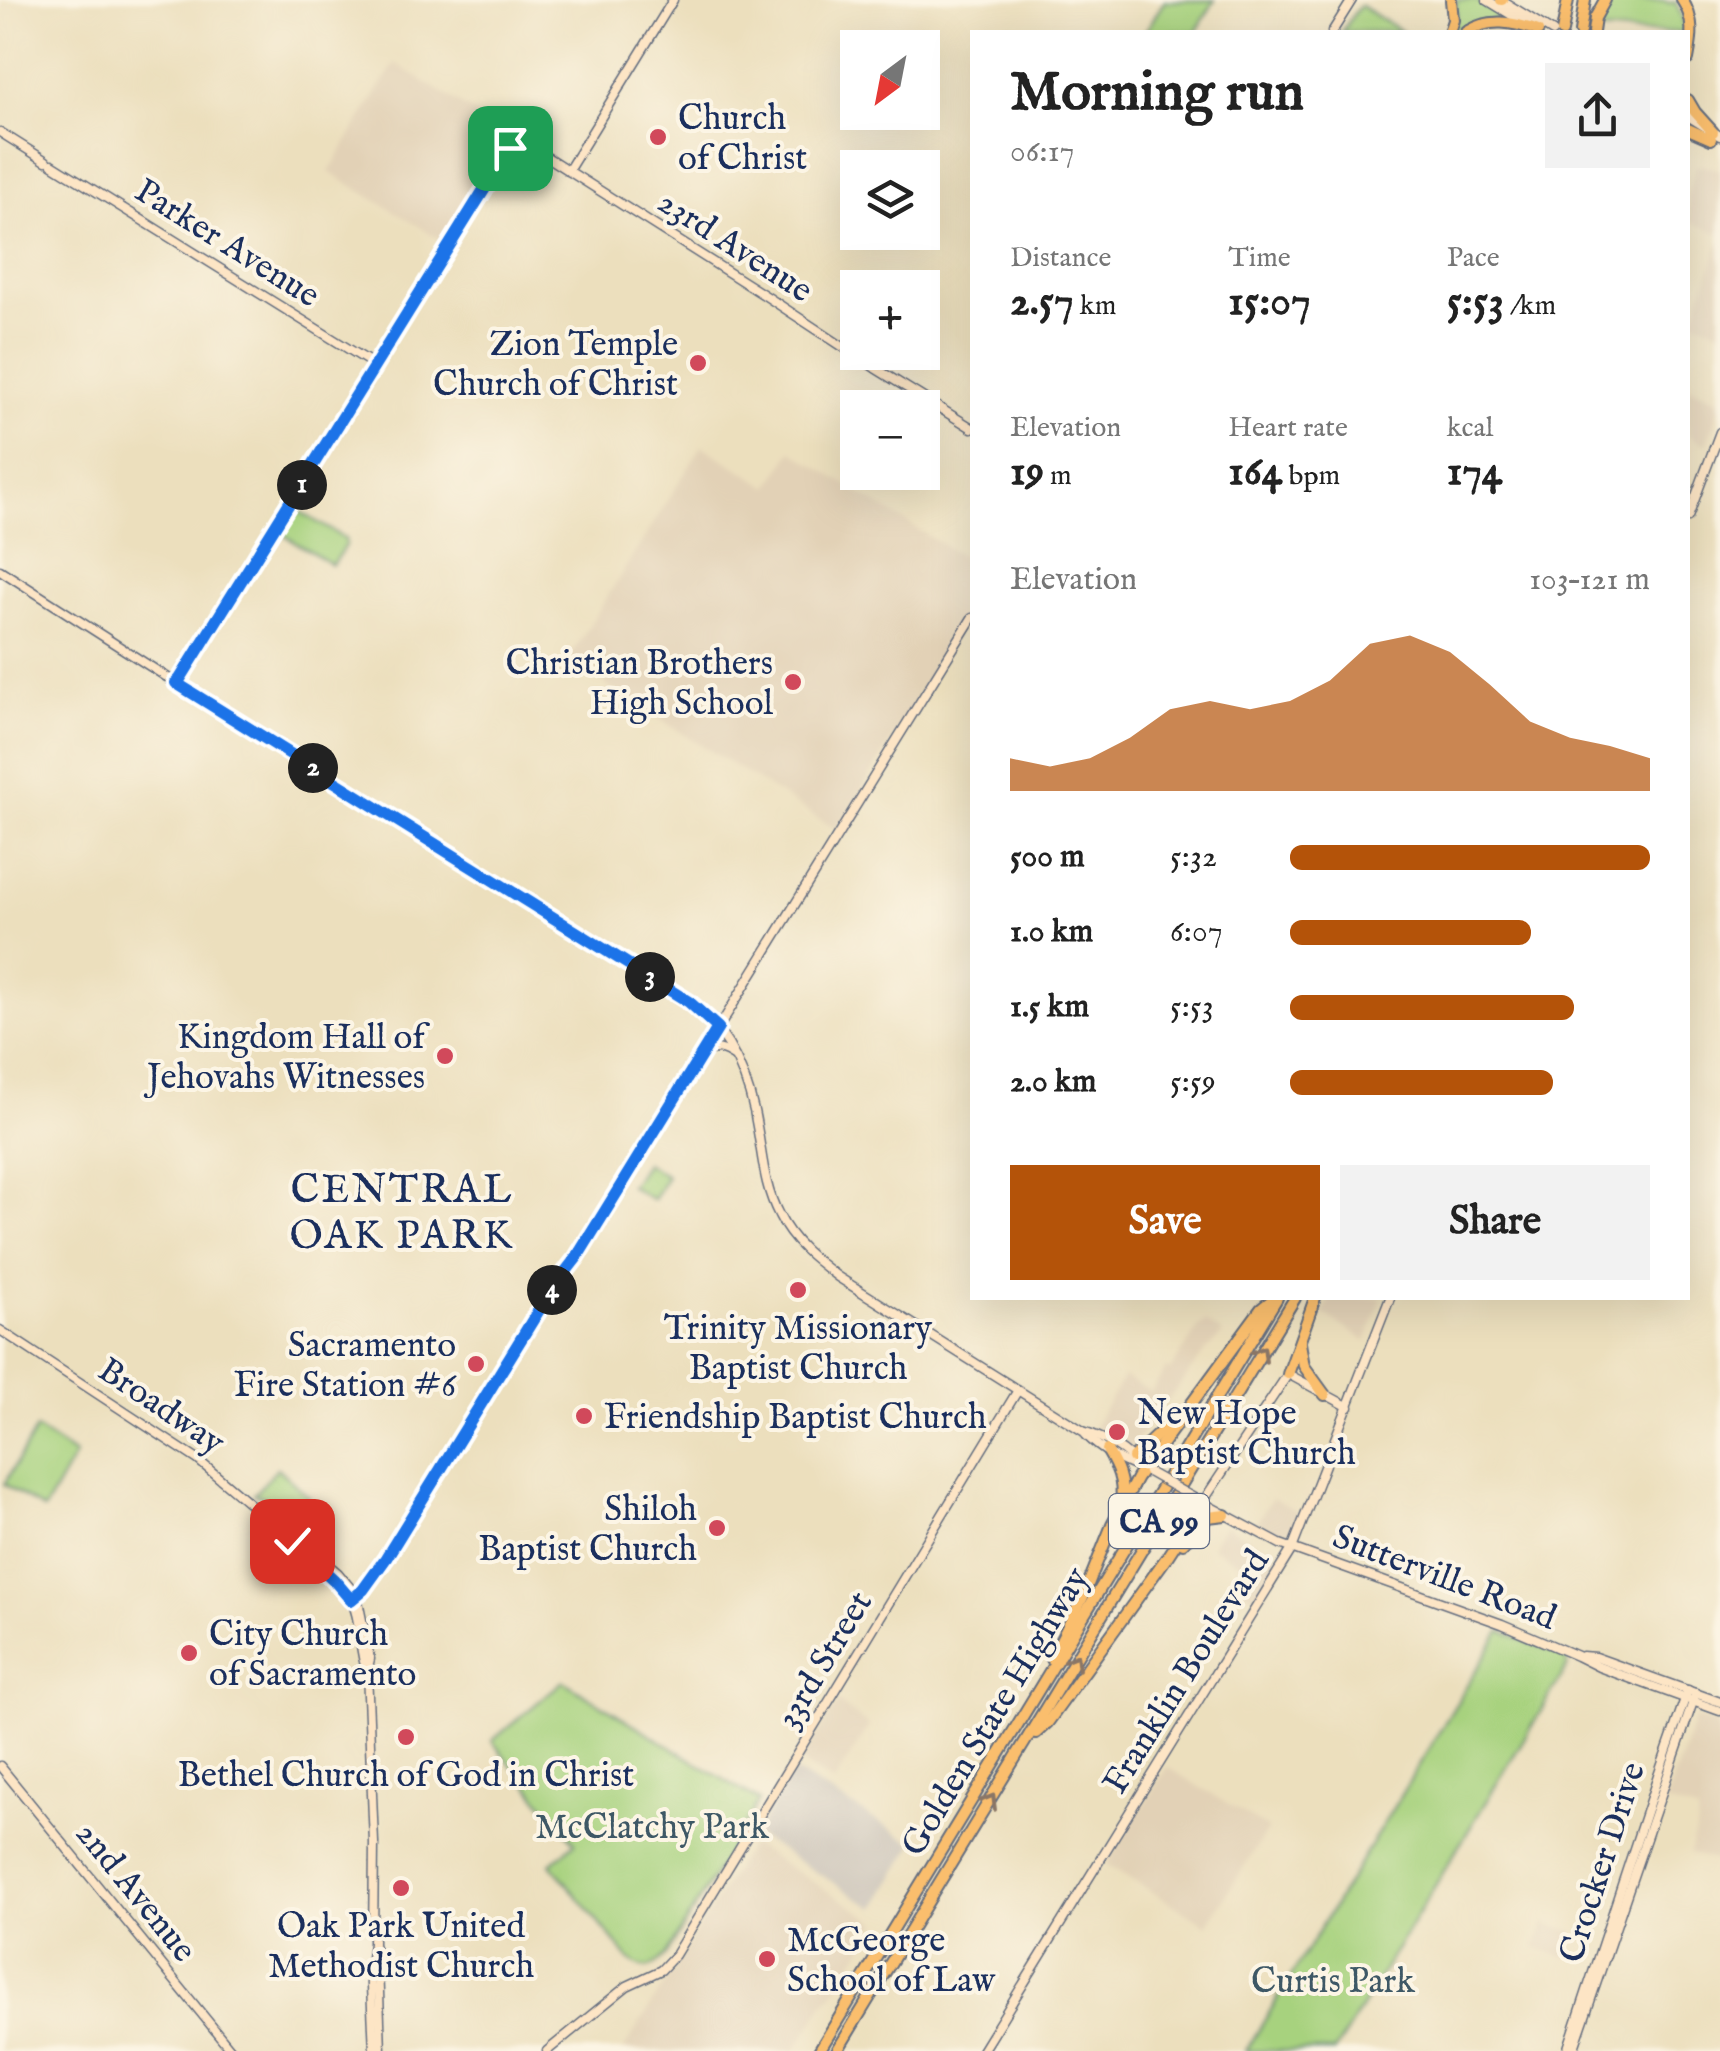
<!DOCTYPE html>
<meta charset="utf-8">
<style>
body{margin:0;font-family:"IM FELL English",serif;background:#f2f2f2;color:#222;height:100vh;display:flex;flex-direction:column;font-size:38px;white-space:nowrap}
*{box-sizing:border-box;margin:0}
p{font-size:32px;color:#767676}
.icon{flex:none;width:55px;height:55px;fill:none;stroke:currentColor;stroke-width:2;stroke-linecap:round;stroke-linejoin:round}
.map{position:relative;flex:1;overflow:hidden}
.side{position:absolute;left:970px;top:30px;width:720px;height:1270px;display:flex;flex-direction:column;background:#fff;border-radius:0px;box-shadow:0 10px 40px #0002}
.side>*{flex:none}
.needle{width:65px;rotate:212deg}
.controls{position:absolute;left:840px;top:30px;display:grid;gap:20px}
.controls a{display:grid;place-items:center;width:100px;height:100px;border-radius:0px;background:#fff;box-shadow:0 10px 40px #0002;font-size:50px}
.pin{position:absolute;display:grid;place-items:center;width:85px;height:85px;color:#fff;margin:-42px;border-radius:20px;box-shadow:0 5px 15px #0006}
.km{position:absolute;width:50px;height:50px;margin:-25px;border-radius:50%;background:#222;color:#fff;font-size:28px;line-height:50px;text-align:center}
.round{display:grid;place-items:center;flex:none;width:105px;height:105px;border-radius:0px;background:#f2f2f2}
.head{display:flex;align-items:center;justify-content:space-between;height:170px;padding:0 40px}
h1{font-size:55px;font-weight:800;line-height:75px}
.metrics{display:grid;grid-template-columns:repeat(3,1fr);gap:15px;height:170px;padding:10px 40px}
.metrics div{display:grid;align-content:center}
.metrics b{font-size:42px;font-weight:800}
.metrics small{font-size:28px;font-weight:400}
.metrics p{font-size:28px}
.chart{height:280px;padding:20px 40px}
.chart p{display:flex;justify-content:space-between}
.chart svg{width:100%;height:180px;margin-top:10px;fill:#b45309;opacity:.7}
.action{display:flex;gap:20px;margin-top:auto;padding:20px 40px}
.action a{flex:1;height:115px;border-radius:0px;background:#b45309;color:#fff;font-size:40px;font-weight:800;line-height:115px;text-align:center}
.action a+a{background:#f2f2f2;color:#222}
ul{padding:0 40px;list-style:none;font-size:32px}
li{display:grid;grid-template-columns:160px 120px 1fr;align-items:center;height:75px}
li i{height:25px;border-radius:12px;background:#b45309}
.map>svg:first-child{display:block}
.built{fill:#e2d1b6}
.industrial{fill:#cac3b8}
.green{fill:#a7d27e;stroke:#61806e;stroke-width:2.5}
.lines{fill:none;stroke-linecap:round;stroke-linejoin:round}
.secondary-casing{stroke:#646d7f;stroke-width:11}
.highway-casing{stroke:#646d7f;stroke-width:14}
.secondary{stroke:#fde5c5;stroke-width:8}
.highway{stroke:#fabe6d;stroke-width:10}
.secondary-bridge-casing{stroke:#646d7f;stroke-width:11;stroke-linecap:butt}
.secondary-bridge{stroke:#fde5c5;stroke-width:8}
.oneway{stroke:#8a7666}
.route-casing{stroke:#fff;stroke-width:20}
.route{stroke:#1a73e8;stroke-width:12}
.poi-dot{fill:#d1495b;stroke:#fcf5e5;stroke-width:4}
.labels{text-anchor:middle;stroke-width:8;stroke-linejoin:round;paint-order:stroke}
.shield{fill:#fcf5e5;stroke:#5e6a86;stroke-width:2.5}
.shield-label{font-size:32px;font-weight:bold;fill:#1b2f5e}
.poi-label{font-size:35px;fill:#1b2f5e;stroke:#fcf5e5;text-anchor:start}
.street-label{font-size:35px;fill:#1b2f5e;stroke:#fcf5e5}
.park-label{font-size:35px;fill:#3e5866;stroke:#fcf5e5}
.quarter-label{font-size:40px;letter-spacing:2.5px;fill:#1b2f5e;stroke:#fcf5e5}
</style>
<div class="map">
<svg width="1720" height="2051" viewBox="0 0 1720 2051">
<rect width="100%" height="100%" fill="#fcf5e5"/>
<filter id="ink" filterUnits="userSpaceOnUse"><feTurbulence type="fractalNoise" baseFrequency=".01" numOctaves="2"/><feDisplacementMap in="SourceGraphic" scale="20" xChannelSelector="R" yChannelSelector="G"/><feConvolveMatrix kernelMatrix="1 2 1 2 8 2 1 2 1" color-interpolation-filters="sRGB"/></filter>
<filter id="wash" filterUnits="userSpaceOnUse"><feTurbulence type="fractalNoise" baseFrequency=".0048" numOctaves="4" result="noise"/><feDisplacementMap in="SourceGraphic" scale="40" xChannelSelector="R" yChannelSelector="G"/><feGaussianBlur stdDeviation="2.25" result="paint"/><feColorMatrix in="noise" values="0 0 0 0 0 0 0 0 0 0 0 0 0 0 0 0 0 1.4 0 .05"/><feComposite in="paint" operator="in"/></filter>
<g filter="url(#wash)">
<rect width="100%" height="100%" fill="#ecdfbd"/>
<g class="built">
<path d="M 395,63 L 512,137 L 445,242 L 329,172 Z"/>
<path d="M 1697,165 L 1720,169 L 1720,234 L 1688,221 L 1688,193 Z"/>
<path d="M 1720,241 L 1720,330 L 1693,320 Z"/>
<path d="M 1688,386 L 1720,400 L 1720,407 L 1706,443 L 1702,443 L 1688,434 Z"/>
<path d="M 702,446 L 769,487 L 792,451 L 972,563 L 972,609 L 837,830 L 607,686 L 600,676 L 569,658 Z"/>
<path d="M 1330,1298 L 1382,1298 L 1366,1341 L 1323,1314 Z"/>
<path d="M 1205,1322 L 1223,1334 L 1205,1352 L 1129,1450 L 1095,1429 L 1094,1425 L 1124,1377 L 1151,1392 L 1166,1369 L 1170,1371 L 1198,1328 Z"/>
<path d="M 1272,1498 L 1300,1513 L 1292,1535 L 1288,1538 L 1256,1523 Z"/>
<path d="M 1225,1525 L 1278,1555 L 1277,1561 L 1257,1598 L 1231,1583 L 1242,1565 L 1211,1546 Z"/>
<path d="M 838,1702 L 869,1726 L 834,1783 L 802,1763 L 801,1760 Z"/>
<path d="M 1695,1718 L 1720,1726 L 1720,1863 L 1689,1853 L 1697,1825 L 1698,1813 L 1665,1802 Z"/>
<path d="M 1167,1767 L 1268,1829 L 1207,1925 L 1106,1864 Z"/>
<path d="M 751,1844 L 878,1922 L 834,1993 L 825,2002 L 795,2051 L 626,2051 L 624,2049 Z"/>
<path d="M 1545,1923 L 1574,1932 L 1566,1958 L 1535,1947 Z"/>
</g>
<path class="industrial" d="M 792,1773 L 797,1773 L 912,1842 L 913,1845 L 875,1908 L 757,1836 L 756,1833 Z"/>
<g class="green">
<path d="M 1165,0 L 1168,1 L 1215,0 L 1196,32 L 1145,32 Z"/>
<path d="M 1456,0 L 1478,0 L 1502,16 L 1501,20 L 1464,32 L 1453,32 L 1457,13 Z"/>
<path d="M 1611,0 L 1663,0 L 1669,3 L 1675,2 L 1683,18 L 1684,32 L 1597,32 L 1600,15 Z"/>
<path d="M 1360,5 L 1402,32 L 1341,32 Z"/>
<path d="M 299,511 L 345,539 L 346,544 L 332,565 L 281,533 L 293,512 Z"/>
<path d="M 645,1163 L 667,1176 L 653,1200 L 630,1186 Z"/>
<path d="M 36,1429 L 75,1455 L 44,1510 L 4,1484 Z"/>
<path d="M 277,1468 L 309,1497 L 289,1520 L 263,1497 L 254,1494 Z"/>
<path d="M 1502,1631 L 1563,1656 L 1567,1659 L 1568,1666 L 1335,2051 L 1246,2051 L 1499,1633 Z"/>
<path d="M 563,1681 L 759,1801 L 666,1955 C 652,1970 644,1972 628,1958 L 551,1864 L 575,1843 L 492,1741 Z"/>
</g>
</g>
<g filter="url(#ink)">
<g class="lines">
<g class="secondary-casing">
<g id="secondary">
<path d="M 1487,0 L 1528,25"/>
<path d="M 1501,0 L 1553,32"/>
<path d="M 1332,32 L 1352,0"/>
<path d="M 1688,116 L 1720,136"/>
<path d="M 0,132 L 46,161"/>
<path d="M 52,164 L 376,366"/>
<path d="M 568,171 L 673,0"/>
<path d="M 1688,517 L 1720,432"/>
<path d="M 0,570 L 176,683 L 698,1008 C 734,1040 751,1086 758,1132 C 763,1161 765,1189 779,1215 C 792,1242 814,1259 838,1277 L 1083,1431 C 1106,1438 1127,1452 1143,1469"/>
<path d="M 176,683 L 180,679 L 510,148 L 519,144 L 531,147 L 769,298 L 875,368 L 972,428"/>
<path d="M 703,1054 C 716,1046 723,1049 735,1057"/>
<path d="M 0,1330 L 198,1460 L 287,1535 C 304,1558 332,1572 348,1595 C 363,1617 357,1648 367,1671"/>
<path d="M 1086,1435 C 1101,1450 1122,1462 1142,1469"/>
<path d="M 1185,1493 L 1280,1544 L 1502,1624 L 1577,1656 L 1599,1667 L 1720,1711"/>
<path d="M 1202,1503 L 1288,1374 L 1349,1407"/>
<path d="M 287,1535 L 298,1539 L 338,1573 L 357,1596 L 370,1659 L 367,1671 L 374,1843 L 373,1943 L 370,1965 L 374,2051"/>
<path d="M 351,1600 L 377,1572 L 550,1293 L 577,1257 L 972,618"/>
<path d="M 1582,1656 L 1595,1657 L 1720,1702"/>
<path d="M 0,1766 L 232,2051"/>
<path d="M 374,1947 L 378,1963 L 381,2051"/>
<path d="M 547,2051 L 627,1986 L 661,1970 L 675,1955 L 1018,1390"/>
<path d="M 982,2051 L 1292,1549 L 1390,1298"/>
<path d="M 1567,2051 L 1658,1776 L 1688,1690"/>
<path d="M 1573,2051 L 1696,1693"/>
</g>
</g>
<g class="highway-casing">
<g id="highway">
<path d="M 1501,0 L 1502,0"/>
<path d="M 1682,0 C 1695,19 1692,38 1688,59"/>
<path d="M 1449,32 L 1453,20 L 1451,0"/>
<path d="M 1466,32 C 1490,17 1513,22 1538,31"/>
<path d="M 1562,32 L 1568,0"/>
<path d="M 1580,32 L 1585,0"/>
<path d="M 1593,32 L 1595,18 L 1605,0"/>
<path d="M 1688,100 L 1695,112 L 1713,132"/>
<path d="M 1688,129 L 1711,139"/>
<path d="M 1300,1343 L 1304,1366 L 1325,1395"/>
<path d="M 1288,1374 L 1315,1298"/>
<path d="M 1107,1450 C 1117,1467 1124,1481 1121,1501"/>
<path d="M 1133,1458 L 1171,1422"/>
<path d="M 1183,1543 L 1208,1517 L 1225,1515"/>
<path d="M 1051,1659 L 1083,1597 L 1112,1525 L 1137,1478 L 1261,1309 L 1271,1301"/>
<path d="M 1036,1733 L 1048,1722 L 1167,1557 L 1202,1503"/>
<path d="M 819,2051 L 1277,1298"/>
<path d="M 837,2051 L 1295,1298"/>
</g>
</g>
<use href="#secondary" class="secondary"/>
<use href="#highway" class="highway"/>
<g class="secondary-bridge-casing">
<path id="secondary-bridge" d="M 1148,1472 L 1185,1493"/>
</g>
<use href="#secondary-bridge" class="secondary-bridge"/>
</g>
<defs><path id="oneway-chevron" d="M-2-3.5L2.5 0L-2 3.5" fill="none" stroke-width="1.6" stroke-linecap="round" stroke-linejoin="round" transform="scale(2.5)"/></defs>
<g class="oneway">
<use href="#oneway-chevron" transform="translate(1261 1353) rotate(-59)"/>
<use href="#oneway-chevron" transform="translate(1074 1661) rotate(-59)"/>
<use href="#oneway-chevron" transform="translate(990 1801) rotate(-59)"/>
</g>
</g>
<g class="lines" filter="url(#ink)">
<g class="route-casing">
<path id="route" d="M 292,1541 L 334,1580 L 351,1600 L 363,1590 L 386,1558 L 550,1292 L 577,1257 L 718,1028 L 689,1002 L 176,683 L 180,679 L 510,148"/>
</g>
<use href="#route" class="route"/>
</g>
<g class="poi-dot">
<circle cx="658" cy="137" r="10"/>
<circle cx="698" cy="363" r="10"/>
<circle cx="793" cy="682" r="10"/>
<circle cx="445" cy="1056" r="10"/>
<circle cx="798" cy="1290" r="10"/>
<circle cx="476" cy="1364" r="10"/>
<circle cx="584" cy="1416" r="10"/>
<circle cx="1117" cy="1432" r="10"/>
<circle cx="717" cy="1528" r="10"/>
<circle cx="189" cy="1653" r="10"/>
<circle cx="406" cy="1737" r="10"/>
<circle cx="401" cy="1888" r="10"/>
<circle cx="767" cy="1959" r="10"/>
</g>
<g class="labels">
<rect class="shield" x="1109" y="1494" width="100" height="54" rx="8"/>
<g class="shield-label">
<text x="1159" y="1532">CA 99</text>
</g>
<g class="poi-label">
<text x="678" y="129">Church<tspan x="678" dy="40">of Christ</tspan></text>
<text x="678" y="355" text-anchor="end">Zion Temple<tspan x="678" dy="40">Church of Christ</tspan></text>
<text x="773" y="674" text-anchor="end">Christian Brothers<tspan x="773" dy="40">High School</tspan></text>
<text x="425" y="1048" text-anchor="end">Kingdom Hall of<tspan x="425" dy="40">Jehovahs Witnesses</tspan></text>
<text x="798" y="1339" text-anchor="middle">Trinity Missionary<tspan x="798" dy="40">Baptist Church</tspan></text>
<text x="456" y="1356" text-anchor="end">Sacramento<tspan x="456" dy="40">Fire Station #6</tspan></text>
<text x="1137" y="1424">New Hope<tspan x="1137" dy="40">Baptist Church</tspan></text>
<text x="604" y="1428">Friendship Baptist Church</text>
<text x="697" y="1520" text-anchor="end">Shiloh<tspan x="697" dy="40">Baptist Church</tspan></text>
<text x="209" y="1645">City Church<tspan x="209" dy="40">of Sacramento</tspan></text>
<text x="406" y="1786" text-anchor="middle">Bethel Church of God in Christ</text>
<text x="401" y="1937" text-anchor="middle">Oak Park United<tspan x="401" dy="40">Methodist Church</tspan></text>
<text x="787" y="1951">McGeorge<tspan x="787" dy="40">School of Law</tspan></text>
</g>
<g class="street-label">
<text transform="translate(228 242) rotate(32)" y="12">Parker Avenue</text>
<text transform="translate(736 245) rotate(33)" y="12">23rd Avenue</text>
<text transform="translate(162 1405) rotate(34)" y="12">Broadway</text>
<text transform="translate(1445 1576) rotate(21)" y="12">Sutterville Road</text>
<text transform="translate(823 1659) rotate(-59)" y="12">33rd Street</text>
<text transform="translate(1185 1671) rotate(-58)" y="12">Franklin Boulevard</text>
<text transform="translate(994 1711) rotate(-59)" y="12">Golden State Highway</text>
<text transform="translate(1601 1862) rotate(-72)" y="12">Crocker Drive</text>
<text transform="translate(137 1891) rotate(51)" y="12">2nd Avenue</text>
</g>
<g class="park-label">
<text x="652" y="1838">McClatchy Park</text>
<text x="1333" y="1992">Curtis Park</text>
</g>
<g class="quarter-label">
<text x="402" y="1202">CENTRAL<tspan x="402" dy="46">OAK PARK</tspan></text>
</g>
</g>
</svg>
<div class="controls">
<a><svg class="needle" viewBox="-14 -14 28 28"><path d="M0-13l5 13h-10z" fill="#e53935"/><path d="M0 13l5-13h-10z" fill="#767676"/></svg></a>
<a><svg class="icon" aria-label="layers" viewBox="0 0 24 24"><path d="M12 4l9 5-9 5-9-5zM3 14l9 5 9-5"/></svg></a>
<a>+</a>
<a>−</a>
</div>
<div class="pin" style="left:510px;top:148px;background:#1e9e55"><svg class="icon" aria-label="arrive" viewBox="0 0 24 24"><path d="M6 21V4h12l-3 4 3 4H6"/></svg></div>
<div class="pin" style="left:292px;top:1541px;background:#d93025"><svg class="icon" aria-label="check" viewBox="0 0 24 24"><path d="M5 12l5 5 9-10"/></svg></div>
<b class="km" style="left:302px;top:485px">1</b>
<b class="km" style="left:313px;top:768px">2</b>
<b class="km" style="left:650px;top:977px">3</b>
<b class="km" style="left:552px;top:1290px">4</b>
<section class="side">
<div class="head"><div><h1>Morning run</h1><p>06:17</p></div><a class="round"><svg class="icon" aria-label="share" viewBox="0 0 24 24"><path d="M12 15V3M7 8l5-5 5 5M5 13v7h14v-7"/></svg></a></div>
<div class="metrics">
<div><p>Distance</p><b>2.57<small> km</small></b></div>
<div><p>Time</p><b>15:07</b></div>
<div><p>Pace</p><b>5:53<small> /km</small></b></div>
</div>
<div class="metrics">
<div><p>Elevation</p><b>19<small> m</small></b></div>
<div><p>Heart rate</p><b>164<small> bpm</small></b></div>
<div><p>kcal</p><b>174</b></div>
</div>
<div class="chart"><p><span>Elevation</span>103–121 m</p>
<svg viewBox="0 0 160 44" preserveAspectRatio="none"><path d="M0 44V36L10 38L20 36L30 31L40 24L50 22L60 24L70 22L80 17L90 8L100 6L110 10L120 18L130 27L140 31L150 33L160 36V44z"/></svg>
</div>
<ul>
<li><b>500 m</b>5:32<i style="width:100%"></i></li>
<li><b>1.0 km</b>6:07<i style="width:67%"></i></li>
<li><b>1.5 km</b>5:53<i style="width:79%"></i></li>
<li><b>2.0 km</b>5:59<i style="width:73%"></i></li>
</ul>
<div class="action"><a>Save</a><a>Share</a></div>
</section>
</div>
